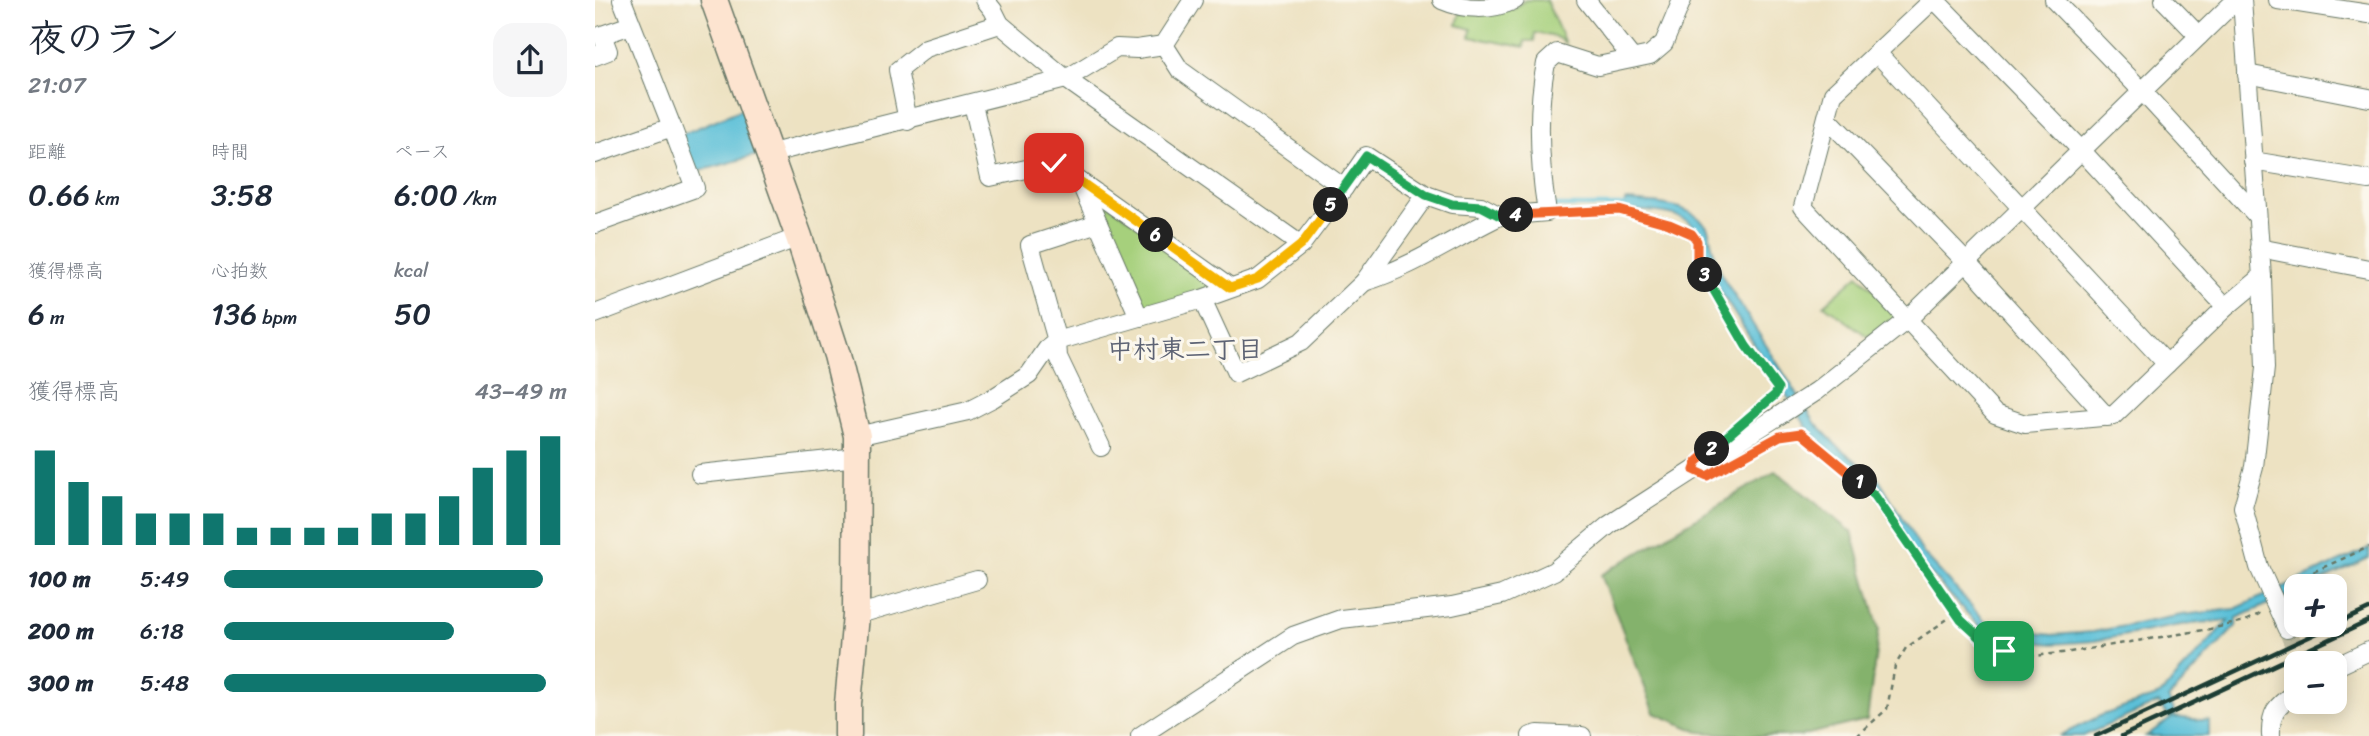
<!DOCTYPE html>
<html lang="ja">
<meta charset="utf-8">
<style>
body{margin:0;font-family:Sriracha,"Klee One",sans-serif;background:#f6f6f7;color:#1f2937;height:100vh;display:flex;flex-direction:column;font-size:26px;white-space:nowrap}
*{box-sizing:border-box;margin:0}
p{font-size:23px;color:#747a83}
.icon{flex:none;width:38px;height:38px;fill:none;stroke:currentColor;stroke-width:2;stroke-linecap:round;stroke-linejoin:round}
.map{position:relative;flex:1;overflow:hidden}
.drawer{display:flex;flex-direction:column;background:#fff;width:595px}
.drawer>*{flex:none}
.fabs{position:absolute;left:1689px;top:574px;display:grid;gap:14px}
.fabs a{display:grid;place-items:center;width:63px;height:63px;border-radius:14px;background:#fff;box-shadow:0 4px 18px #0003;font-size:35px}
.pin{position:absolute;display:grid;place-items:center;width:60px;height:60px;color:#fff;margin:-30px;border-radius:14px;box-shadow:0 4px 10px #0006}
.km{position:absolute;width:35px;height:35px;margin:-18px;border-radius:50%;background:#222;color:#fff;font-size:19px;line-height:35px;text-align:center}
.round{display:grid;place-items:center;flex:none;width:74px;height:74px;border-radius:21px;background:#f6f6f7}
.headline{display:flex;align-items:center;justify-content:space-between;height:119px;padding:0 28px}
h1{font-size:38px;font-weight:600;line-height:52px}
.metrics{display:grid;grid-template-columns:repeat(3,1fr);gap:10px;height:119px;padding:7px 28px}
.metrics div{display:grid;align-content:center}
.metrics b{font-size:30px;font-weight:600}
.metrics small{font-size:19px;font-weight:400}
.metrics p{font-size:19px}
.chart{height:196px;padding:14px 28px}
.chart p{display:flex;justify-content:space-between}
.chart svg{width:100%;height:126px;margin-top:7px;stroke:#0f766e;stroke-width:6}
ul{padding:0 28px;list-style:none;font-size:23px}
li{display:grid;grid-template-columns:112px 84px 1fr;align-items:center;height:52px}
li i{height:18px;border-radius:9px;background:#0f766e}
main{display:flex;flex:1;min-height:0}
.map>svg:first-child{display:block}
.green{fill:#a6d07c;stroke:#628658;stroke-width:2}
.forest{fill:#84b26c;stroke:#527850;stroke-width:2}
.water{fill:#5bc0d8;stroke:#3d7e86;stroke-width:2}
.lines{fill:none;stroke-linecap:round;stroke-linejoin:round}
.stream{stroke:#5bc0d8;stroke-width:4.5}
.street-tunnel{stroke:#c4c1a6;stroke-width:18;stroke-dasharray:18 9;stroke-linecap:butt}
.street-casing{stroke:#677766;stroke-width:20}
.secondary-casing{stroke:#677766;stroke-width:29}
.path{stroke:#677766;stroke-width:2.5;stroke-dasharray:5 5;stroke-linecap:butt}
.street{stroke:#fff;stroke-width:18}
.secondary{stroke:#fde4d0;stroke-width:26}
.rail{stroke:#1f3d34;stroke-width:4.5}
.split-1-casing{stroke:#fff;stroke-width:14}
.split-2-casing{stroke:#fff;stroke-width:14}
.split-3-casing{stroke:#fff;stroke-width:14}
.split-4-casing{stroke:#fff;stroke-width:14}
.split-5-casing{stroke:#fff;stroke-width:14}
.split-6-casing{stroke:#fff;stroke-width:14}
.split-7-casing{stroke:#fff;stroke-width:14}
.split-1{stroke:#22a559;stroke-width:9}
.split-2{stroke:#f0652b;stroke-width:9}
.split-3{stroke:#22a559;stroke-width:9}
.split-4{stroke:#f0652b;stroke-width:9}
.split-5{stroke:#22a559;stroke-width:9}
.split-6{stroke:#f5b400;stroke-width:9}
.split-7{stroke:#f5b400;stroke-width:9}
.labels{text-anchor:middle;stroke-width:6;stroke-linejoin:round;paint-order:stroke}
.neighbourhood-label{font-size:26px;font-weight:bold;fill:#5d6374;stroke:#fbf7ec}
</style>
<main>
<section class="drawer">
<div class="headline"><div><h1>夜のラン</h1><p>21:07</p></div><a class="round"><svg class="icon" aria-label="share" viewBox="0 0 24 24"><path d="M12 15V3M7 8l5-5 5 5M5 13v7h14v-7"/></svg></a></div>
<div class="metrics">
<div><p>距離</p><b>0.66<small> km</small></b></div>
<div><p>時間</p><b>3:58</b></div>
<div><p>ペース</p><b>6:00<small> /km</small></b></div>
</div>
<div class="metrics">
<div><p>獲得標高</p><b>6<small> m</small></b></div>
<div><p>心拍数</p><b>136<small> bpm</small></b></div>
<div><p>kcal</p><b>50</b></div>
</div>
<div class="chart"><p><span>獲得標高</span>43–49 m</p>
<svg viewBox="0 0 160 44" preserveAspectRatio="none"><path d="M5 44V11M15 44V22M25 44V27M35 44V33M45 44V33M55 44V33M65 44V38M75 44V38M85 44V38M95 44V38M105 44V33M115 44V33M125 44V27M135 44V17M145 44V11M155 44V6"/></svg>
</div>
<ul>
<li><b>100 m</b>5:49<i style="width:93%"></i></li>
<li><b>200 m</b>6:18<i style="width:67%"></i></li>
<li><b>300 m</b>5:48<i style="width:94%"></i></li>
</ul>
</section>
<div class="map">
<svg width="1774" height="736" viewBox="0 0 1774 736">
<rect width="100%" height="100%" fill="#fbf7ec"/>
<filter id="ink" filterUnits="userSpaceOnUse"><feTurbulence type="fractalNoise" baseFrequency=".0143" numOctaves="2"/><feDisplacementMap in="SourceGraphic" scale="14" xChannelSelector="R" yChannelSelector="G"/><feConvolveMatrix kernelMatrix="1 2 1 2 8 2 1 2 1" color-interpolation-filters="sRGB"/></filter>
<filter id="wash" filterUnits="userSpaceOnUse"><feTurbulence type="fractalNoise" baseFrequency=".00686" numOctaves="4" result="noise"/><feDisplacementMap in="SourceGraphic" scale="28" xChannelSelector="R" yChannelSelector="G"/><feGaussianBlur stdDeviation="1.57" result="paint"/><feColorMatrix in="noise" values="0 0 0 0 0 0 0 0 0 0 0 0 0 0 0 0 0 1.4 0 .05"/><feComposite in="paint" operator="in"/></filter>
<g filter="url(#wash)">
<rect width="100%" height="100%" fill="#ede2c2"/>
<g class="green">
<path d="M 930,0 L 951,0 L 970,43 L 961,37 L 940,33 L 939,41 L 930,41 L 929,47 L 875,37 L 876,29 L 862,25 L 865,13 L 920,8 Z"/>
<path d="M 490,187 L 629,287 L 546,313 Z"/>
<path d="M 1263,275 L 1307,318 L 1286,332 L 1272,336 L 1229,305 Z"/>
</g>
<path class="forest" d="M 1181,471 L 1257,532 L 1284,629 L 1272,720 L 1205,736 L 1158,736 L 1104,732 L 1060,713 L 1006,575 Z"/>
<g class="water">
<path d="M 154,106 L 169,153 L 97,173 L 83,136 Z"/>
<path d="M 1031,201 C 1057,203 1095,202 1112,227 C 1116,234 1116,245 1119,253 C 1121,262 1125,270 1129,279 L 1221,424 L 1242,446 L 1284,479 L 1328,553 L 1392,623 L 1407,629 L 1457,635 L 1498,632 L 1587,615 L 1640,609 L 1774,548 L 1774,558 L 1713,586 L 1701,586 L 1701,592 L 1642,618 L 1641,626 L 1573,699 L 1581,714 L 1574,717 L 1563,703 L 1488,736 L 1464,736 L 1505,716 L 1565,695 L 1634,620 L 1586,625 L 1499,641 L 1457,644 L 1404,638 L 1388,630 L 1321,559 L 1276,484 L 1236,453 L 1213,429 L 1120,283 C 1117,275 1113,266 1110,257 C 1108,249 1108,238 1103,231 C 1089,209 1053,212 1030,210 Z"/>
<path d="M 1578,717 L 1614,721 L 1614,736 L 1551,736 Z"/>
</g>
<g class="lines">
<path class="stream" d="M 955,206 L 1034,206"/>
</g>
</g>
<g filter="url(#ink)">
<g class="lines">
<path class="street-tunnel" d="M 1692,629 L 1706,663"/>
<g class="street-casing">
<g id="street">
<path d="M 390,0 L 398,10 L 405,24 L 471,79 L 706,245"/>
<path d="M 847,0 C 870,10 896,11 920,0"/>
<path d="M 991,0 L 1037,58"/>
<path d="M 1338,0 L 1238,94 L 1208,207 L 1400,414 L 1430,424 L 1518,416 L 1631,307 L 1667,277"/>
<path d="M 1340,0 L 1486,150 L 1631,307"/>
<path d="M 1459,0 L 1547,91 L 1662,216"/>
<path d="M 1569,0 L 1604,36"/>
<path d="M 1647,0 L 1667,277 L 1670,368 L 1659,467 L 1648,507 L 1664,567 L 1692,629"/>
<path d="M 1683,0 L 1774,14"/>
<path d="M 1282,53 L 1572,364"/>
<path d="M 0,56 L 13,51 L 7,35 L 36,25"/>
<path d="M 1652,74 L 1774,98"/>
<path d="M 378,104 L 395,177 L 459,163 L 635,288"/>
<path d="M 1232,118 L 1371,262 L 1512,417"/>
<path d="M 313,121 L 303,70 L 331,48 L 405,24"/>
<path d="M 0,154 L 77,127 L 27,0"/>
<path d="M 173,154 L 471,79 L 522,48 L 542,49 L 569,45 L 598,0"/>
<path d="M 1658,161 L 1774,180"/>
<path d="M 485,182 L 544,317"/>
<path d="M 749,188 L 771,156 L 831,195 L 857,204 L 886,206 L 905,216 L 952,212 C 944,162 941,113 951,63 L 962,53 L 1003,66 L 1055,55 L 1069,43 L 1087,0"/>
<path d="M 503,223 L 435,245 L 462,341 L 463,357 L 506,447"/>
<path d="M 0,224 L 100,188 L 77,127"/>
<path d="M 1664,248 L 1774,269"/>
<path d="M 769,282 C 818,267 859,238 905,216"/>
<path d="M 607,299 L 641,373 L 706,342 L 769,282 L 831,195"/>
<path d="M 0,314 L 204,237"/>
<path d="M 262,436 L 373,411 L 398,398 L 434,375 L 452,349 L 462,341 L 607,299 L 663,279 L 706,245 L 749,188 L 585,70 L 569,45"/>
<path d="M 105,474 L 262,457"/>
<path d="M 261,615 L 382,580"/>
<path d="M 1740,667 L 1774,651"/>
<path d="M 545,736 L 698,636 L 746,619 L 857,606 L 907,595 L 959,571 L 1014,525 L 1222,391 L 1313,319 L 1641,0"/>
<path d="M 936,736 L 943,734 L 987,736"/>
<path d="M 1676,736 C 1675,712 1681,706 1701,692"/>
</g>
</g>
<g class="secondary-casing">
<path id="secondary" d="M 119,0 L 204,237 L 242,355 L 262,436 L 261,615 L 253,704 L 253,736"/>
</g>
<g class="path">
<path d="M 969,212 L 1024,210 L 1074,224 L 1097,234 L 1102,241 L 1102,261 L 1151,346 L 1183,389 L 1180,395 L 1170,404"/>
<path d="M 1176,442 L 1185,436 L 1206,433 L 1280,496 L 1366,620 L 1389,641 L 1409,651 L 1430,657 L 1475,652 L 1615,629 L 1650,621 L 1668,612"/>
<path d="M 1691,584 L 1774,547"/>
<path d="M 1018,736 L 1042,736"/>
<path d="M 1262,736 L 1292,709 L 1300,666 L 1311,648 L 1361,613"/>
</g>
<use href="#street" class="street"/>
<use href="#secondary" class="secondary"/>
<g class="rail">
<path d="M 1501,736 L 1774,609"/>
<path d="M 1527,736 L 1774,621"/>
</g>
</g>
</g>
<g class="lines" filter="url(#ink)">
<g class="split-1-casing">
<path id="split-1" d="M 1265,482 L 1280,496 L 1366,620 L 1389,641 L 1409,651"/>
</g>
<g class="split-2-casing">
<path id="split-2" d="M 1117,449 L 1102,462 L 1099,470 L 1112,476 L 1185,436 L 1206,433 L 1265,482"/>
</g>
<g class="split-3-casing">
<path id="split-3" d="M 1110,275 L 1151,346 L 1183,389 L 1180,395 L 1117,449"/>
</g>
<g class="split-4-casing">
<path id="split-4" d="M 921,215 L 1024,210 L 1074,224 L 1097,234 L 1102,241 L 1102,261 L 1110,275"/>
</g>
<g class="split-5-casing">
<path id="split-5" d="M 736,205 L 771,156 L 831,195 L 857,204 L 886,206 L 905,216 L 921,215"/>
</g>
<g class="split-6-casing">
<path id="split-6" d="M 561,235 L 635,288 L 663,279 L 706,245 L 736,205"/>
</g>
<g class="split-7-casing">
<path id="split-7" d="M 459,163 L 561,235"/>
</g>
<use href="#split-1" class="split-1"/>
<use href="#split-2" class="split-2"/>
<use href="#split-3" class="split-3"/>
<use href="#split-4" class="split-4"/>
<use href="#split-5" class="split-5"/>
<use href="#split-6" class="split-6"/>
<use href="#split-7" class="split-7"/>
</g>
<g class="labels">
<g class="neighbourhood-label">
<text x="590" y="358">中村東二丁目</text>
</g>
</g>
</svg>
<div class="fabs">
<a>+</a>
<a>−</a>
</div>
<div class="pin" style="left:1409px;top:651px;background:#1e9e55"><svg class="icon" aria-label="arrive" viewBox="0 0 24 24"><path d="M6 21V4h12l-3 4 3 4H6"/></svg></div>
<div class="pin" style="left:459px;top:163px;background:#d93025"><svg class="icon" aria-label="check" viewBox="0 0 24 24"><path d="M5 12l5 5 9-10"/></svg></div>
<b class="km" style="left:1265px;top:482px">1</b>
<b class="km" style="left:1117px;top:449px">2</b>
<b class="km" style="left:1110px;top:275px">3</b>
<b class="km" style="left:921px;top:215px">4</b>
<b class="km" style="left:736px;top:205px">5</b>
<b class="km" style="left:561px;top:235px">6</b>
</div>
</main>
